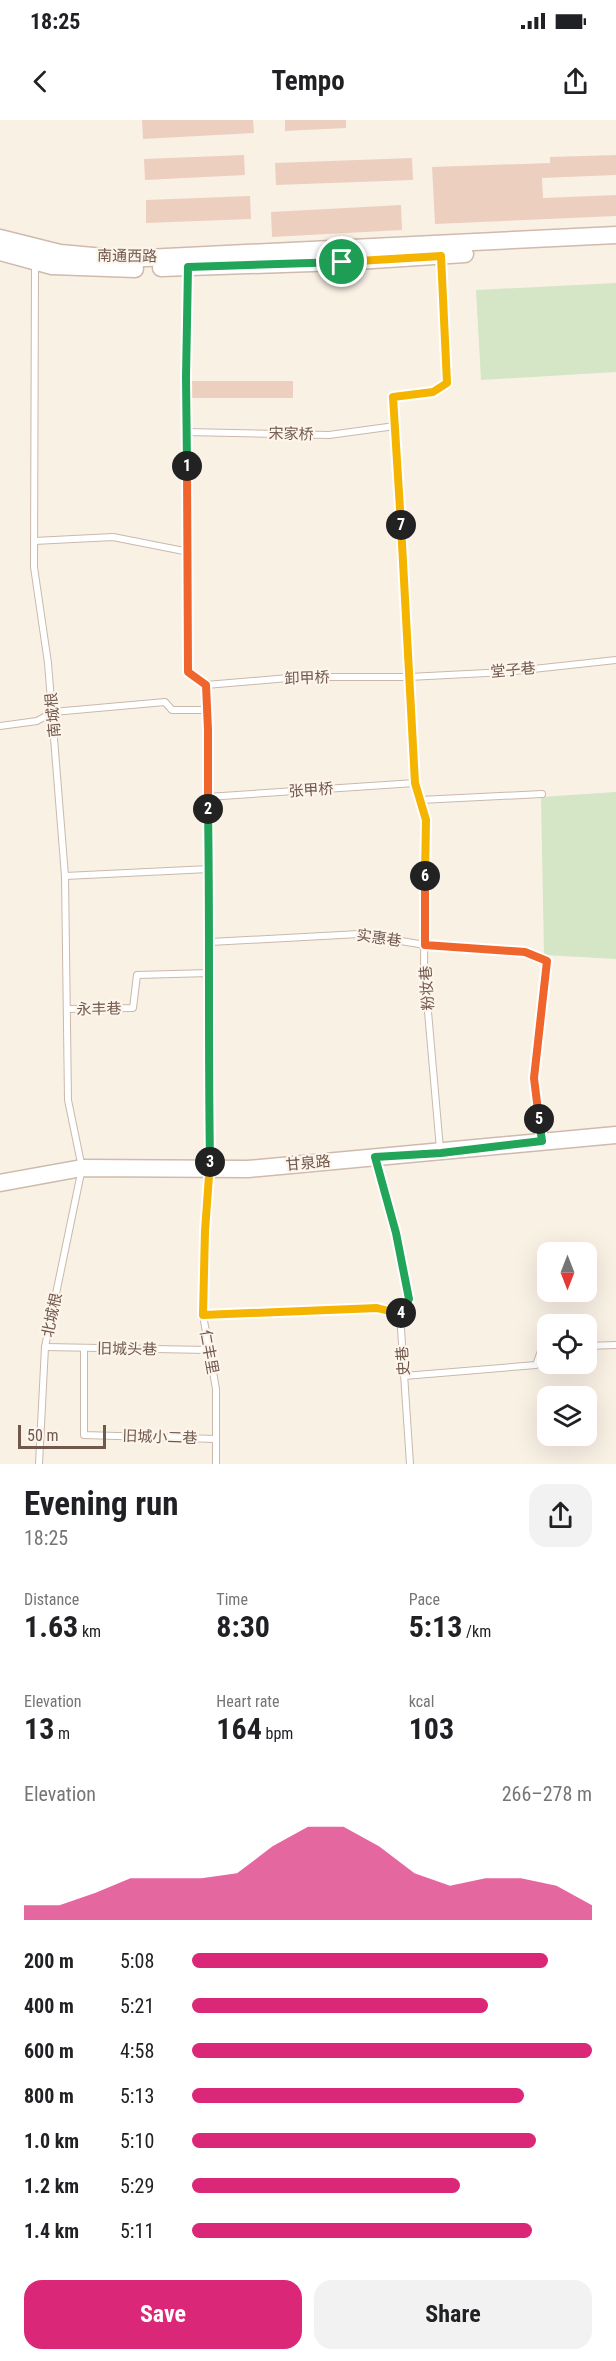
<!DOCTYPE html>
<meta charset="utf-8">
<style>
body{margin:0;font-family:"Roboto Condensed","Noto Sans SC",sans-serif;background:#f2f2f2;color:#202124;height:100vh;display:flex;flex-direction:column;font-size:22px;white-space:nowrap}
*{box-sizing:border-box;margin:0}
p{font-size:20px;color:#757577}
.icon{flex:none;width:33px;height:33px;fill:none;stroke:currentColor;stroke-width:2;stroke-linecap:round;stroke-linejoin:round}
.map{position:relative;height:1344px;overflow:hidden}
.drawer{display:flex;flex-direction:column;background:#fff;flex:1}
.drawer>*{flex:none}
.needle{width:39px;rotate:180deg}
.controls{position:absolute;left:537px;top:1122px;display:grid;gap:12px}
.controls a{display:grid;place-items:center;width:60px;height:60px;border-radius:12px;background:#fff;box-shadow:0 6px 24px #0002;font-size:30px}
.scale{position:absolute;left:18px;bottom:15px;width:88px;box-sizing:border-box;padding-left:6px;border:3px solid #70584d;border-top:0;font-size:16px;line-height:21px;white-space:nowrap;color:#70584d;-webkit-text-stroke:4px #fdf5eb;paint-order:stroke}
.pin{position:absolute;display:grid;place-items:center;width:51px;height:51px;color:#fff;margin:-26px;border:3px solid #fff;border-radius:50%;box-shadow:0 2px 6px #0007}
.km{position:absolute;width:30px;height:30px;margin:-15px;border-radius:50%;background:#222;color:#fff;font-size:16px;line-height:30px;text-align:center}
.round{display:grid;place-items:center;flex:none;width:63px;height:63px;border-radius:18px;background:#f2f2f2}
.overview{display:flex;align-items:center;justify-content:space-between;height:102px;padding:0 24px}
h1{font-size:33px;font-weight:700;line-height:45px}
.stats{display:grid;grid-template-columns:repeat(3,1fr);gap:9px;height:102px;padding:6px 24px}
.stats div{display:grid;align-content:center}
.stats b{font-size:30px;font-weight:700}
.stats small{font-size:16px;font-weight:400}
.stats p{font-size:16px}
.chart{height:168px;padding:12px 24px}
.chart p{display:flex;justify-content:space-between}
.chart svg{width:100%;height:108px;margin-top:6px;fill:#db2777;opacity:.7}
.button{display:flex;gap:12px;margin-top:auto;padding:12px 24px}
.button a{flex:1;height:69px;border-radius:18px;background:#db2777;color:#fff;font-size:24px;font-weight:700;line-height:69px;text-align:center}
.button a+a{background:#f2f2f2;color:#202124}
ul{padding:0 24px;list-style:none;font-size:20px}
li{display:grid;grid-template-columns:96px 72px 1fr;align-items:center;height:45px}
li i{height:15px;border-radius:8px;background:#db2777}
.status{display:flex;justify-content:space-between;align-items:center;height:42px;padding:0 30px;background:#fff;direction:ltr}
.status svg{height:16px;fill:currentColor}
header{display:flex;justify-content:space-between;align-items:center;height:78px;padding:0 24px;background:#fff;font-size:27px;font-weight:700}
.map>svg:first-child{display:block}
.green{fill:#d4e6c5}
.building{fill:#edcfc0}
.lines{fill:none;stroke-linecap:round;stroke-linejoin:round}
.lane-casing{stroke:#cab8ad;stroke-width:8}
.secondary-casing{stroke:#cfbaad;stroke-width:19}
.lane{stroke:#fff;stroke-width:6}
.secondary{stroke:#fff;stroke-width:16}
.split-1-casing{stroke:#fff;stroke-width:12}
.split-2-casing{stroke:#fff;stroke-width:12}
.split-3-casing{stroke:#fff;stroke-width:12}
.split-4-casing{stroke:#fff;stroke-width:12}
.split-5-casing{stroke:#fff;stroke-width:12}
.split-6-casing{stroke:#fff;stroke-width:12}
.split-7-casing{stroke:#fff;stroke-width:12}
.split-8-casing{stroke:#fff;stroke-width:12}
.split-1{stroke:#22a559;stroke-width:8}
.split-2{stroke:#f0652b;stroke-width:8}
.split-3{stroke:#22a559;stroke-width:8}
.split-4{stroke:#f5b400;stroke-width:8}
.split-5{stroke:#22a559;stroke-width:8}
.split-6{stroke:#f0652b;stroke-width:8}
.split-7{stroke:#f5b400;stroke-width:8}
.split-8{stroke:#f5b400;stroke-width:8}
.labels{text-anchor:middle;stroke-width:4.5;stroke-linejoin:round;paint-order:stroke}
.street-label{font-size:15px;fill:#70584d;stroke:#fdf5eb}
</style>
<div class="status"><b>18:25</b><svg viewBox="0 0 49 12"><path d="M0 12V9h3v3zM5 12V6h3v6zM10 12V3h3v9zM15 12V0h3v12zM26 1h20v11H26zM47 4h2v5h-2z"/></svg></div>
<header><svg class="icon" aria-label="back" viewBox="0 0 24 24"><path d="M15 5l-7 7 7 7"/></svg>Tempo<svg class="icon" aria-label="share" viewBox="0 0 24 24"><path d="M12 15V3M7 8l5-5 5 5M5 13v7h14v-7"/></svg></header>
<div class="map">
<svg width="616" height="1344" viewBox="0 0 616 1344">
<rect width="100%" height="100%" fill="#faf1e5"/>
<g class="green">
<path d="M 616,163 L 616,252 L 481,260 L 476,170 Z"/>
<path d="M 616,672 L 616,839 L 544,835 L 541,677 Z"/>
</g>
<g class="building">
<path d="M 142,0 L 253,0 L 254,13 L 143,19 Z"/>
<path d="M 285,0 L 346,0 L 346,8 L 285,11 Z"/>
<path d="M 244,35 L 245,55 L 145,60 L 144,39 Z"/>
<path d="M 616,35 L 616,55 L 542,58 L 543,78 L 616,75 L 616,96 L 435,104 L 432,47 L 550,43 L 550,37 Z"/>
<path d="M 412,38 L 413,60 L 276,65 L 275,43 Z"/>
<path d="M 250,76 L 251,99 L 146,103 L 146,80 Z"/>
<path d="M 401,85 L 402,110 L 272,117 L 271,92 Z"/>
<rect x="192" y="261" width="101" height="17"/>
</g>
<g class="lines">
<g class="lane-casing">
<g id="lane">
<path d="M 35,142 L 34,447 L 48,543 L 65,756 L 68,980 L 82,1048 L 45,1227 L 39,1344"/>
<path d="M 188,149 C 185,283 189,418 188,552 L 206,565"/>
<path d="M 186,312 L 329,315 L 395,306"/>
<path d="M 34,421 L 113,417 L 189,432"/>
<path d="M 206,565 L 210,805 L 208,949 L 210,1048 L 205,1111 L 203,1195 L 216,1269 L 216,1344"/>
<path d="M 206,565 L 300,557 L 409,557 L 506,552 L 616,540"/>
<path d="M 0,606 L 37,601 L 53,592 L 165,582 L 172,590 L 207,590"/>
<path d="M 207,677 L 415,663"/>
<path d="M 420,680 L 542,674"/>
<path d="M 65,756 L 209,749"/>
<path d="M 210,822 L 359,814 L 425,825 L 525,832 L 547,841 L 534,958 L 542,1021"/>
<path d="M 68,889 L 133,888 L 137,855 L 210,853"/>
<path d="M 440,1029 L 424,846 L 426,700 L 415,663 L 393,277 L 433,272 L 447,263 L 441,137"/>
<path d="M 376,1040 L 396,1113 L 409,1179 L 400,1194 L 410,1344"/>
<path d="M 203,1195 L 377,1188 L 400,1194"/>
<path d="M 586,1226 L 616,1225"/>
<path d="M 45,1227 L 209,1230"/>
<path d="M 84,1228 L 84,1315 L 216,1319"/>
<path d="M 404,1256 L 536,1245 L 542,1228 L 548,1228"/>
</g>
</g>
<g class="secondary-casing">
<g id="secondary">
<path d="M 0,118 L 60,133 L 126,139 L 616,115"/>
<path d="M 0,132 L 52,146 L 135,149"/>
<path d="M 161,148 L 342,142 L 465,134"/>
<path d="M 0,1063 L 82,1048 L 248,1049 L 616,1015"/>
</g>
</g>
<use href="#lane" class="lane"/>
<use href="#secondary" class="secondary"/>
</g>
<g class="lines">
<g class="split-1-casing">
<path id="split-1" d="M 187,346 L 186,257 L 188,147 L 342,142"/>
</g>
<g class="split-2-casing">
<path id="split-2" d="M 187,346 L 188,552 L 206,565 L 208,610 L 208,689"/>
</g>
<g class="split-3-casing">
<path id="split-3" d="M 208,689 C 210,807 208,924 210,1042"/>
</g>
<g class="split-4-casing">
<path id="split-4" d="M 210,1042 L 205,1111 L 203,1195 L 377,1188 L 400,1194 L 401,1193"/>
</g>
<g class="split-5-casing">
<path id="split-5" d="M 401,1193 L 409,1179 L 396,1113 L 375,1037 L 441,1033 L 542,1021 L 539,999"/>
</g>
<g class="split-6-casing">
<path id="split-6" d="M 425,756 L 425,825 L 525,832 L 547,841 L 534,958 L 539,999"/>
</g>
<g class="split-7-casing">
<path id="split-7" d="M 401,405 L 415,663 L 426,700 L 425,756"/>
</g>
<g class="split-8-casing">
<path id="split-8" d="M 342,142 L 441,136 L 447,263 L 433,272 L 393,277 L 401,405"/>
</g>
<use href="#split-1" class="split-1"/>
<use href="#split-2" class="split-2"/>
<use href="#split-3" class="split-3"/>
<use href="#split-4" class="split-4"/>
<use href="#split-5" class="split-5"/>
<use href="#split-6" class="split-6"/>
<use href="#split-7" class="split-7"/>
<use href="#split-8" class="split-8"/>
</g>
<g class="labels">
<g class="street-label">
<text transform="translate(127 136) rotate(1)" y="5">南通西路</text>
<text transform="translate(291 314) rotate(1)" y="5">宋家桥</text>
<text transform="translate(513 550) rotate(-5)" y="5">堂子巷</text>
<text transform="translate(307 558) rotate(-2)" y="5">卸甲桥</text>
<text transform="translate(53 595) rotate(-95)" y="5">南城根</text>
<text transform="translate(311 670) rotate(-4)" y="5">张甲桥</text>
<text transform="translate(379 818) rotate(8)" y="5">实惠巷</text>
<text transform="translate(427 868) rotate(-94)" y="5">粉妆巷</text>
<text transform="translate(99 889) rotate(-1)" y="5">永丰巷</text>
<text transform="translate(308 1043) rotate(-5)" y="5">甘泉路</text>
<text transform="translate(52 1195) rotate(-78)" y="5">北城根</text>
<text transform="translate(127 1229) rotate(1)" y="5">旧城头巷</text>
<text transform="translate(209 1232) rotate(80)" y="5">仁丰里</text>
<text transform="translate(403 1241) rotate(-94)" y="5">史巷</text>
<text transform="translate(160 1317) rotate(2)" y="5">旧城小二巷</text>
</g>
</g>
</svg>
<div class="controls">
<a><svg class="needle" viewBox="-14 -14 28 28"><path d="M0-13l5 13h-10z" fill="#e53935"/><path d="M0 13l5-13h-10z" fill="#757577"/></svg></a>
<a><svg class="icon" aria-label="locate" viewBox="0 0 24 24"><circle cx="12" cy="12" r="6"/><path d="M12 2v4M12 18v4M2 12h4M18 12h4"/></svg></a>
<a><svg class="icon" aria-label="layers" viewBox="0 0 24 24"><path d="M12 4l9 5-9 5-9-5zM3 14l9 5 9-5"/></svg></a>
</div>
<div class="scale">50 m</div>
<div class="pin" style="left:342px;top:142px;background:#1e9e55"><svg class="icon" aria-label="arrive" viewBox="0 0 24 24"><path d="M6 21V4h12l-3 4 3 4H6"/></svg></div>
<b class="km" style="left:187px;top:346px">1</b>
<b class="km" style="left:208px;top:689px">2</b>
<b class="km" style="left:210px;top:1042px">3</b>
<b class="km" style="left:401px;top:1193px">4</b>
<b class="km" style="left:539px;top:999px">5</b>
<b class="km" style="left:425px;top:756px">6</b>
<b class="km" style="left:401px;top:405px">7</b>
</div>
<section class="drawer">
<div class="overview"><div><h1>Evening run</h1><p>18:25</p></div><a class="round"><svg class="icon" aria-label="share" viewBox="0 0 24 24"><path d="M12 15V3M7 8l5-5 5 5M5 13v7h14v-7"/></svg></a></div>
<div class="stats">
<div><p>Distance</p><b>1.63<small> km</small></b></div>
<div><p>Time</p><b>8:30</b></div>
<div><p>Pace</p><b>5:13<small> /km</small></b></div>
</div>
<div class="stats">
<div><p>Elevation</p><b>13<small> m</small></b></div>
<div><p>Heart rate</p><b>164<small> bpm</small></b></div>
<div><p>kcal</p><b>103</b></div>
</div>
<div class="chart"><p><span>Elevation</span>266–278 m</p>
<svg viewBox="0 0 160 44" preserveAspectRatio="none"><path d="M0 44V38L10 38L20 33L30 27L40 27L50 27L60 25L70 14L80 6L90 6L100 14L110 25L120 30L130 27L140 27L150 30L160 38V44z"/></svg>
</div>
<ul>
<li><b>200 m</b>5:08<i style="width:89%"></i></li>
<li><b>400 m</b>5:21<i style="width:74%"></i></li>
<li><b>600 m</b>4:58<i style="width:100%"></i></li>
<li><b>800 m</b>5:13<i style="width:83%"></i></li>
<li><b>1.0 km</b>5:10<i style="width:86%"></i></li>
<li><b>1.2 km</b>5:29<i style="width:67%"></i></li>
<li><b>1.4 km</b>5:11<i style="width:85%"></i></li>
</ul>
<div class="button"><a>Save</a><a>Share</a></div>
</section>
